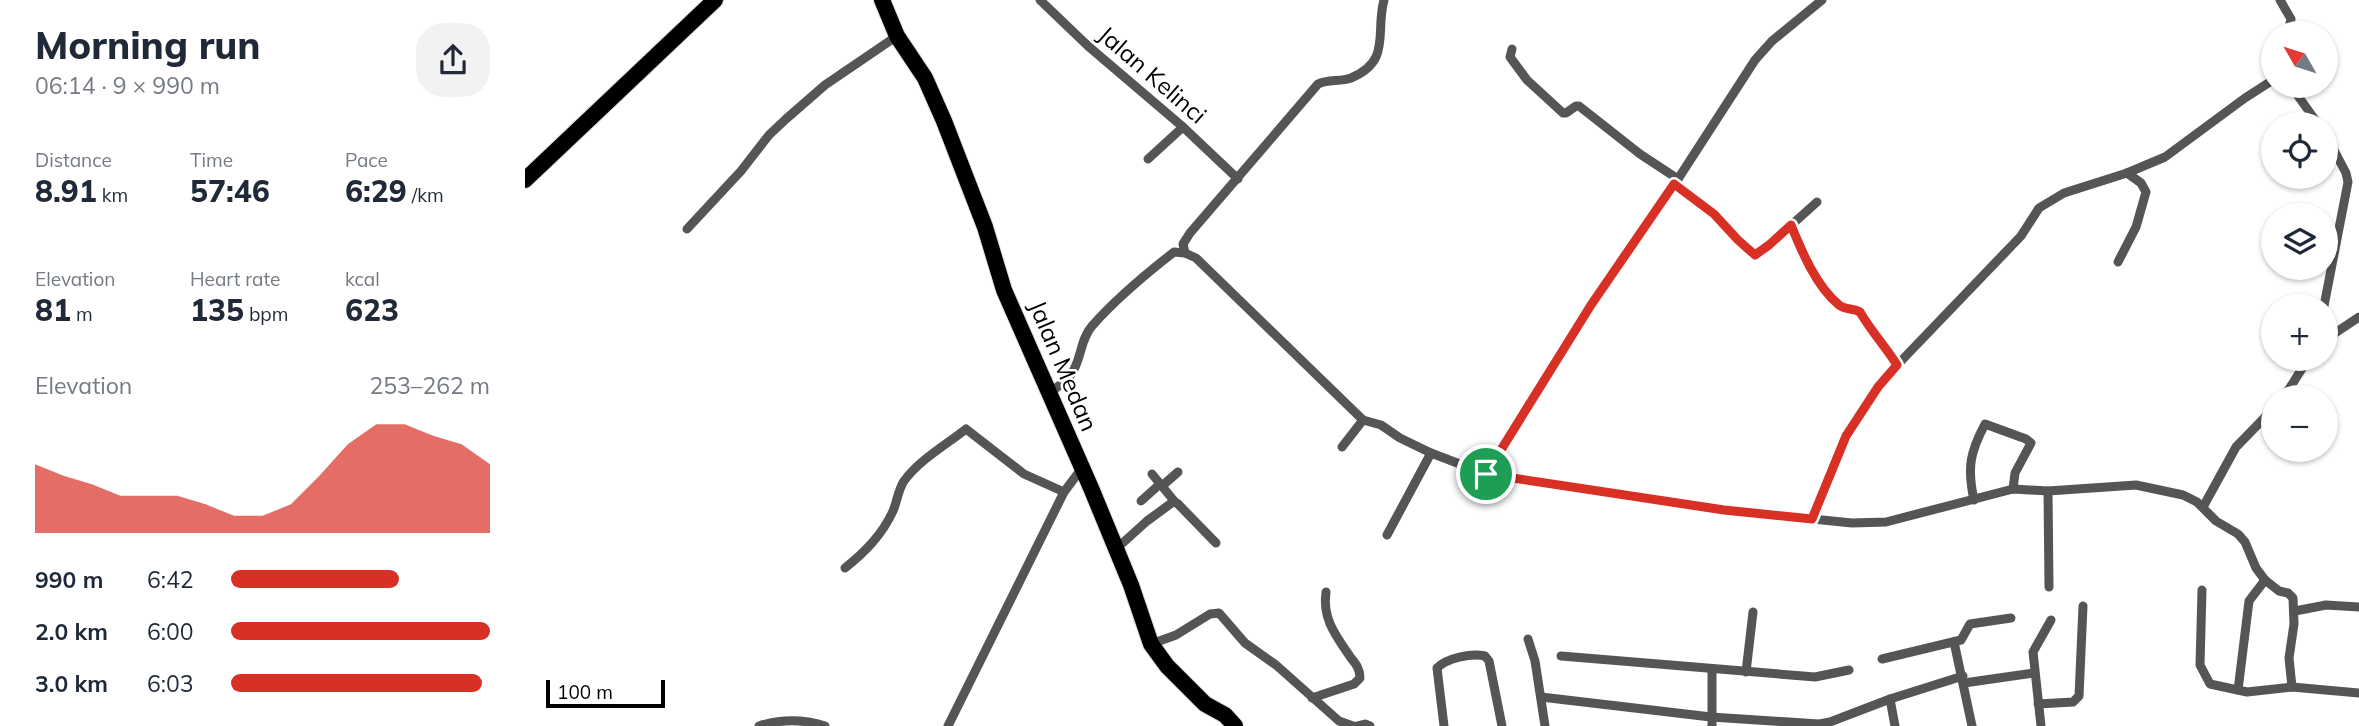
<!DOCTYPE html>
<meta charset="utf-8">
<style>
body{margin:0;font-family:Mulish,sans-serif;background:#f2f2f3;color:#1f2937;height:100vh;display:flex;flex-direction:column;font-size:26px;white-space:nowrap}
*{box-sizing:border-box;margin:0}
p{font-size:23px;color:#747a83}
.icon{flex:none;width:38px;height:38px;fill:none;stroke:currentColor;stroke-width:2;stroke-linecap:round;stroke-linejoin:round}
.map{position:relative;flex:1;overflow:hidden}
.side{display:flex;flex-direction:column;background:#fff;width:525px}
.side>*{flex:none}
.needle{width:46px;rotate:309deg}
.controls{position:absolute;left:1736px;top:21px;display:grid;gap:14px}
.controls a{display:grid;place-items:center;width:77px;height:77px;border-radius:50%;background:#fff;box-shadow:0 2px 5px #0004;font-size:35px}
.scale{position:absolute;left:21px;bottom:18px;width:119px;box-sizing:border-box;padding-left:7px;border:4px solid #000;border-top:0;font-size:19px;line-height:24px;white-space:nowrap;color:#000;-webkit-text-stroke:5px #fff;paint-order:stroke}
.pin{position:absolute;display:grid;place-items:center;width:60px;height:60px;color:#fff;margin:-30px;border:4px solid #fff;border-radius:50%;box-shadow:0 2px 7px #0007}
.round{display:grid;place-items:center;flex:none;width:74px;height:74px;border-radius:28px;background:#f2f2f3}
.overview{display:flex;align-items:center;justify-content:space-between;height:119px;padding:0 35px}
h1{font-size:38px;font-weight:800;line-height:52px}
.figures{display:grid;grid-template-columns:repeat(3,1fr);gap:10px;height:119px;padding:7px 35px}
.figures div{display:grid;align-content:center}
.figures b{font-size:30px;font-weight:800}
.figures small{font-size:19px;font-weight:400}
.figures p{font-size:19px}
.chart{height:196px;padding:14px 35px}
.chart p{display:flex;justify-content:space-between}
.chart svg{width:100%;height:126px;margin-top:7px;fill:#d93025;opacity:.7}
ul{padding:0 35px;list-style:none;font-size:23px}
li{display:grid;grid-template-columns:112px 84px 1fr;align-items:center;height:52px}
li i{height:18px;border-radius:9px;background:#d93025}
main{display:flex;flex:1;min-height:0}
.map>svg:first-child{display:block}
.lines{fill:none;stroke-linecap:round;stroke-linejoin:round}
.trunk-casing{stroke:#dbdbdb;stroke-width:18}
.minor{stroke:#555;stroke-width:9}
.trunk{stroke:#000;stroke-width:16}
.route-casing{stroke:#fff;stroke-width:14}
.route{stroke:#d93025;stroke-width:9}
.labels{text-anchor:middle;stroke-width:5;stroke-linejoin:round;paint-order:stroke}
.street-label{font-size:24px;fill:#000;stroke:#fff}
</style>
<main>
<section class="side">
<div class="overview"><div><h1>Morning run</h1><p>06:14 · 9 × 990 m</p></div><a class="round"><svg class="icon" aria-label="share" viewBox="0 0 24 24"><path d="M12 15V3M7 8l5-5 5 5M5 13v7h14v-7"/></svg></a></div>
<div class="figures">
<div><p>Distance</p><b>8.91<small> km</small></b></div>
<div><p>Time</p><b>57:46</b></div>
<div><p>Pace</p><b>6:29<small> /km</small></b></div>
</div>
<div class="figures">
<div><p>Elevation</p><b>81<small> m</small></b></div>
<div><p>Heart rate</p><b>135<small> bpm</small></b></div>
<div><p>kcal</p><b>623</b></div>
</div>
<div class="chart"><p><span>Elevation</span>253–262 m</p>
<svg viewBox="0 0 160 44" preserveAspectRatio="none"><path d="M0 44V20L10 24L20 27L30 31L40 31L50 31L60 34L70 38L80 38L90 34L100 24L110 13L120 6L130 6L140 10L150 13L160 20V44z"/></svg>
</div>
<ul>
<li><b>990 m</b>6:42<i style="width:65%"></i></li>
<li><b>2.0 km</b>6:00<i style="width:100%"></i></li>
<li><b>3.0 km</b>6:03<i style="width:97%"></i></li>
</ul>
</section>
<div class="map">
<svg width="1834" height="726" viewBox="0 0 1834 726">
<rect width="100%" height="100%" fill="#fff"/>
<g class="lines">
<g class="trunk-casing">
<g id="trunk">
<path d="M 357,0 L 372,36 L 400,78 L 419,121 L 460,227 L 479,290 L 566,488 L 606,585 L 626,644 L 642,666 L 680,704 L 700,715 L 710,726"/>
<path d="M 0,180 L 190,0"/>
</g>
</g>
<g class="minor">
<path d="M 515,0 L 563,46 L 658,127 L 713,179"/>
<path d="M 1755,0 L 1766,19 L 1763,33"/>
<path d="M 987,49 L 985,57 L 1002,80 L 1038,113 L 1041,113 L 1051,106 L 1054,106 L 1115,154 L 1153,179"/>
<path d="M 1766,86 L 1793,124"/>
<path d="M 623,159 L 658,127"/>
<path d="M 1149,184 L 1189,214 L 1213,241 L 1230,255 L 1244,245 L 1292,202"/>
<path d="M 1266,225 C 1277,252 1291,286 1314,305 C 1320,310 1328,308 1335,312 L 1342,326 L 1355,338 L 1372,365"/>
<path d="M 162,229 L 216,171 L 244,135 L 261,119 L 300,85 L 372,36"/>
<path d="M 660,253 L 658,244 L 665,233 L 793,84 C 803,79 815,82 826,78 C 867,61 850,32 859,0"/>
<path d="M 1593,262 L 1611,227 L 1621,192 L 1616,183 L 1602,173"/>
<path d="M 1799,306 L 1823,182 L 1821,173 L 1801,135"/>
<path d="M 1801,339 L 1834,317"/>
<path d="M 524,393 C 531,388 539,383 545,376 C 557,361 554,341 567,326 C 589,301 622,273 649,252 L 660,253 L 671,258 L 838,420 L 856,425 L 875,438 L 906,453 L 961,474 L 1200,510 L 1327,523 L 1361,522 L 1488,489 L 1523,491 L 1611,485 L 1658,495 L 1672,502 L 1691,521 L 1713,534 L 1720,542 L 1731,568 L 1740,580 L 1754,591 L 1763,593 L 1768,598 L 1769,624 L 1764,658 L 1767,687"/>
<path d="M 1759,397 L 1783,359"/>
<path d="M 817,447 L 838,420"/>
<path d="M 627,474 L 650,502"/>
<path d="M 961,474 L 1066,305 L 1153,179 L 1230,60 L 1247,41 L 1297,0"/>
<path d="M 637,486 L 653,472"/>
<path d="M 1523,491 L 1524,587"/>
<path d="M 1449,500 C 1442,468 1445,452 1460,424 L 1501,439 L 1506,443 L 1490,473 L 1488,489"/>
<path d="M 616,501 L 635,484"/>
<path d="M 1678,507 L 1711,447 L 1748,409"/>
<path d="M 1287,519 L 1322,435 L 1353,387 L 1377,360 L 1496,236 L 1514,208 L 1539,193 L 1602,173 L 1640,157 L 1720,98 L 1748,80"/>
<path d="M 862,535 L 906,453"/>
<path d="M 591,549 L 622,521 L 648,502 L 652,503 L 691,543"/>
<path d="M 320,568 C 340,552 357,535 368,511 C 372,502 373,490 379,481 C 394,460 421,445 441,429 L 499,474 L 539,492"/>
<path d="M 1677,590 L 1675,665 L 1685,684 L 1722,692 L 1767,687 L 1834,693"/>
<path d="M 1770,611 L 1801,605 L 1834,607"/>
<path d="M 1003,639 L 1010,661 L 1020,726"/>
<path d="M 1429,642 L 1447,726"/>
<path d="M 626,644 L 651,635 L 685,614 L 694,613 L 720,643 L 751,665 L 814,721 L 828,726"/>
<path d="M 1036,656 L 1290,677 L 1324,670"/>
<path d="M 1357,659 L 1436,640 L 1445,624 L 1486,618"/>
<path d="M 1221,672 L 1228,612"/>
<path d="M 1439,683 L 1509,673"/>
<path d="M 1713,690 L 1724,601 L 1740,580"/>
<path d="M 1016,697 L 1186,717 L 1294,724 L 1305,722 L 1365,699 L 1438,676"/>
<path d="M 787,698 L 829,684 L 835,678 C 835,669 831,664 826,658 C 811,636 797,619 801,592"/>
<path d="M 1365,699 L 1370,726"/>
<path d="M 1513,704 L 1548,702 L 1554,696 L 1558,606"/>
<path d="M 234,726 C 256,719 278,719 300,726"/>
<path d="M 423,726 L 539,492 L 557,468"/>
<path d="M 832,726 L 840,724 L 845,726"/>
<path d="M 919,726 L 912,668 C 922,658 946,653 960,656 L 964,661 L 977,726"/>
<path d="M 1187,726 L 1187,670"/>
<path d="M 1516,726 L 1508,652 L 1526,620"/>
</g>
<use href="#trunk" class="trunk"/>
</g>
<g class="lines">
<g class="route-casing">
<path id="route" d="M 1149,184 L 1189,214 L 1213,240 L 1230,255 L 1244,245 L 1266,225 C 1277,252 1291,286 1314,305 C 1320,310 1328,308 1335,312 C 1346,331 1360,346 1372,365 L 1353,387 L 1321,436 L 1287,519 L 1199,510 L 961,474 L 1066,305 Z"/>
</g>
<use href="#route" class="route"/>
</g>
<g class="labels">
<g class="street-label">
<text transform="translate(627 75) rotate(41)" y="8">Jalan Kelinci</text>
<text transform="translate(538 366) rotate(67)" y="8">Jalan Medan</text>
</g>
</g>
</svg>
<div class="controls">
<a><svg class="needle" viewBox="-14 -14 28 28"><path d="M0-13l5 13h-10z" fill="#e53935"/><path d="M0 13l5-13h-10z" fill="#747a83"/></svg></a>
<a><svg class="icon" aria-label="locate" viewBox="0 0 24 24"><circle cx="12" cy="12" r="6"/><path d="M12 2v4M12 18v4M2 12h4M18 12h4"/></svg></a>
<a><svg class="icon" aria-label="layers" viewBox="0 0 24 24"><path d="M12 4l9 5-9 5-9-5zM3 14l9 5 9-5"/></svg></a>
<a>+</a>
<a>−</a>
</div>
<div class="scale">100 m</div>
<div class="pin" style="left:961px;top:474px;background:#1e9e55"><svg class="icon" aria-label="arrive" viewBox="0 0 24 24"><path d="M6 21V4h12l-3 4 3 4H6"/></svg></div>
</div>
</main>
